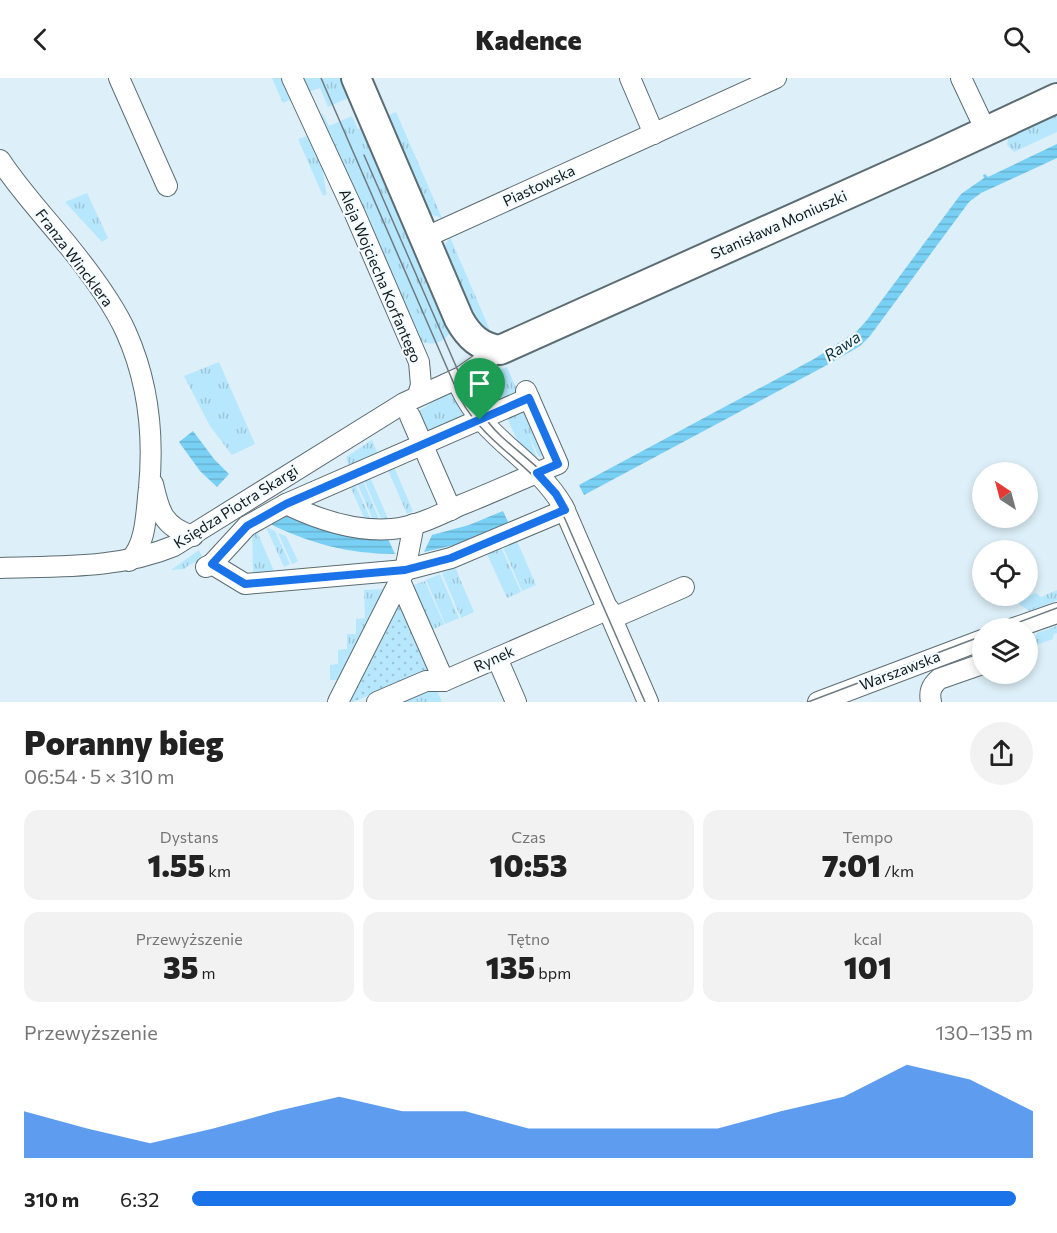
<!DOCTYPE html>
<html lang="pl">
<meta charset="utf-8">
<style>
body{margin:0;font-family:Commissioner,sans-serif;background:#f2f2f2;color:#222;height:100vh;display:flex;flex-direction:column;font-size:22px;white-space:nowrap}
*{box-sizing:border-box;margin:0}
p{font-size:20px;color:#767676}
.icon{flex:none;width:33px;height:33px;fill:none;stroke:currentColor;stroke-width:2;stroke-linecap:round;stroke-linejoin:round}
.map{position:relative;height:624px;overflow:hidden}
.side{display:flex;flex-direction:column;background:#fff;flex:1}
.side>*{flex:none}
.needle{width:39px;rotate:324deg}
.fabs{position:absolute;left:972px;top:384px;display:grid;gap:12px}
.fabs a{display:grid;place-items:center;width:66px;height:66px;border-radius:50%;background:#fff;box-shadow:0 3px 9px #0003;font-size:30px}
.pin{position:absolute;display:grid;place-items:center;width:51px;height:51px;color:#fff;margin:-62px -26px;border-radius:50% 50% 50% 0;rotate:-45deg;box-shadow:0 0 6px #0007}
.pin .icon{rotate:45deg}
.round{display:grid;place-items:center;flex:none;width:63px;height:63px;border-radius:32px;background:#f2f2f2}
.summary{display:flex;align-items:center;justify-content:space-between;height:102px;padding:0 24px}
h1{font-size:33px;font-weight:800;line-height:45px}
.figures{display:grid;grid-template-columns:repeat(3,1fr);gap:9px;height:102px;padding:6px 24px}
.figures div{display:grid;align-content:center;border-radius:15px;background:#f2f2f2;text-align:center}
.figures b{font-size:30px;font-weight:800}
.figures small{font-size:16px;font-weight:400}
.figures p{font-size:16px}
.chart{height:168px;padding:12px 24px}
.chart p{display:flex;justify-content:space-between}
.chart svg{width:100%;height:108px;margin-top:6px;fill:#1a73e8;opacity:.7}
ul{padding:0 24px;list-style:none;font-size:20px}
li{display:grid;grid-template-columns:96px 72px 1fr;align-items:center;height:45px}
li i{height:15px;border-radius:8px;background:#1a73e8}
header{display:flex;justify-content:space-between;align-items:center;height:78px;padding:0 24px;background:#fff;font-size:27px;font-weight:800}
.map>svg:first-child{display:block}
.grass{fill:url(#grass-tufts)}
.park{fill:url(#park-dots)}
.water{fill:url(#water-rules)}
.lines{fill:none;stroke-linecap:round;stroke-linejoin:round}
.street-casing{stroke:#5c6c73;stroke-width:22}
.secondary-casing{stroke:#5c6c73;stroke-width:32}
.street{stroke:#fff;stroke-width:20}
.secondary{stroke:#fff;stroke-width:28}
.tram{stroke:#6e7a80;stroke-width:1.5}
.route-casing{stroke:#fff;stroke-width:12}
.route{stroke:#1a73e8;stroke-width:8}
.labels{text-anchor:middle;stroke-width:4.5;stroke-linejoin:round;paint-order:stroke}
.street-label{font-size:15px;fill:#10171a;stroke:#f3fbfe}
.water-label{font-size:16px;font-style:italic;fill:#093342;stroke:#f3fbfe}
</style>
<header><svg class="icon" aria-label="back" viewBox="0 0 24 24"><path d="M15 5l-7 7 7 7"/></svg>Kadence<svg class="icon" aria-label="search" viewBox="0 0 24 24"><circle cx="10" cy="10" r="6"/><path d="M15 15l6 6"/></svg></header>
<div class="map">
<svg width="1057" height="624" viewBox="0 0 1057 624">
<defs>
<pattern id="grass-tufts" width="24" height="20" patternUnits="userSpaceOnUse" patternTransform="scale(1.5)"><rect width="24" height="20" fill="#b7e7fd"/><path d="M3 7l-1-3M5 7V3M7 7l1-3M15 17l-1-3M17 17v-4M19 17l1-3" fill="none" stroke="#9cc5d8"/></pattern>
<pattern id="park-dots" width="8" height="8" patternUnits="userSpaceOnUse" patternTransform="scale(1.5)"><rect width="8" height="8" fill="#b7e7fd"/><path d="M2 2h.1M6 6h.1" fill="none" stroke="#9cc5d8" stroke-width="1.8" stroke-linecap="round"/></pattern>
<pattern id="water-rules" width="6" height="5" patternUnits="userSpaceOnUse" patternTransform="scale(1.5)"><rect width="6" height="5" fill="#79d0f5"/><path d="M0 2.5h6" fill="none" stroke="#68b2d1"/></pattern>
</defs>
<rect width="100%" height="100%" fill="#ddeff8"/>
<g class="grass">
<path d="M 272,0 L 286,0 L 295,20 L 283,25 Z"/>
<path d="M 302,0 L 349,0 L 352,18 L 328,29 L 320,10 L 308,14 Z"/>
<path d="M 1057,30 L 1057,54 L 1014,74 L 1007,67 L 1009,57 Z"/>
<path d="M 396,34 L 442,140 L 427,135 L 383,40 Z"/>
<path d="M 323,36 L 329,48 L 352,38 L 358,51 L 369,47 L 453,251 C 444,264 435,269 420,263 L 318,38 Z"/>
<path d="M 307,58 C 324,67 322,100 327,116 L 323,118 L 298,61 Z"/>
<path d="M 87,115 L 108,160 L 102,164 L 65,124 Z"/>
<path d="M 450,159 L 489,250 L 490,254 L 475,244 L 444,178 L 444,169 Z"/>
<path d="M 219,284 L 255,366 L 232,377 L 210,348 L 184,298 Z"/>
<path d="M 507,289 L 518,314 L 483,330 L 469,305 Z"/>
<path d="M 451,313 L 464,339 L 426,355 L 417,334 Z"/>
<path d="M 523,333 L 543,377 L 539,379 L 528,356 L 537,380 L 518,364 L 507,340 Z"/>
<path d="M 372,362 L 378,376 L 349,388 L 346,379 Z"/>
<path d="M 394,389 L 413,433 L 407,436 L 388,392 Z"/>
<path d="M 370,399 L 389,443 L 382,443 L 364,402 Z"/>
<path d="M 363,403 L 380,443 L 373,442 L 357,405 Z"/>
<path d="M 355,406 L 371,442 L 365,442 L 350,408 Z"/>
<path d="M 255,449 L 274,493 L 253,497 L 252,451 Z"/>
<path d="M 266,449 L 275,453 L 290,486 L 284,489 Z"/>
<path d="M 278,455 L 286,458 L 298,483 L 292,486 Z"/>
<path d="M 517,463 L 536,507 L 522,513 L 503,469 Z"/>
<path d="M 501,469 L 521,514 L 507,520 L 487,476 Z"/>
<path d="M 199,472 L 203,481 L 189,487 L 184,491 L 171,492 Z"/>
<path d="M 455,489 L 474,534 L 461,540 L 442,495 Z"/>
<path d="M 440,496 L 459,540 L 445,546 L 426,502 Z"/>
<path d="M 425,503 L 444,546 L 430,553 L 411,508 Z"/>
<path d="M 385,511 L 340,602 L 330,602 L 330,587 L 338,586 L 338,572 L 347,571 L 347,556 L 356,556 L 356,541 L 365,540 L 364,512 Z"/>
<path d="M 1057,512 L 1057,522 L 1030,533 L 1020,527 L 1018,522 L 1036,515 L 1041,519 Z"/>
<path d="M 1057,548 L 1057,555 L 1054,556 L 1053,561 L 1034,568 L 1033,565 L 1037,555 Z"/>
<path d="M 435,608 L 442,624 L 399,624 Z"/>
</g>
<path class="park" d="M 399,525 L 428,592 L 353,624 L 349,624 Z"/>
<g class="water">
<path d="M 1057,66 L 1057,80 L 981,115 L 969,124 L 870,258 L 860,268 L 827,287 L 584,417 L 579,407 L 814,281 L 857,253 L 867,242 L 961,116 L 984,100 L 983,97 L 985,96 L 988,99 Z"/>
<path d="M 193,353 L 214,381 L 229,396 L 217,409 L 200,393 L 179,364 Z"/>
<path d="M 503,433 L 509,446 L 463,465 L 424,474 L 432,457 L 469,447 Z"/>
<path d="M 283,437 C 317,452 351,460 388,461 L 395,476 C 348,476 308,465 266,444 Z"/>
</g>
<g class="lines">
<g class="street-casing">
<g id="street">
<path d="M 119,0 L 167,108"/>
<path d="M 292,0 L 355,136 L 419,284 L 421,307 L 418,317"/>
<path d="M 630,0 L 654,56"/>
<path d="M 961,0 L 986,53"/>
<path d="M 0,82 C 21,114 47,141 71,171 C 91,196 113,225 126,254 C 148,303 154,357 149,410 C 146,433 147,466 129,483"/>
<path d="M 424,160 L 776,0"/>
<path d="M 460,309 C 485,363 534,379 563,428 L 648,624"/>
<path d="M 410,338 L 451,432"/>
<path d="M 153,406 C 159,433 163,449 193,458"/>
<path d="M 286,426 C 317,441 356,454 392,451 C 416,449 439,437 461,427 C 494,414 526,399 558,386 L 529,320"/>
<path d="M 212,486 L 245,506 L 405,492 L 451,480 L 565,432"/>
<path d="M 206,489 L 212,486 L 247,448 L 286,426 L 529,320 L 526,313"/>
<path d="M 0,490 C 59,488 119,491 174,468 L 404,325 L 461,299 L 500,272"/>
<path d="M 400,503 L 444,603"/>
<path d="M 613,540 L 684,509"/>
<path d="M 1014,550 L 1057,535"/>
<path d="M 497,580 L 516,624"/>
<path d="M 338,624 L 405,492 L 414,446"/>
<path d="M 377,624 L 426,603 L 444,603 L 609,531"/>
<path d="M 818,624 L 982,562"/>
<path d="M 931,624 C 929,614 931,608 939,601 L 982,586"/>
</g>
</g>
<g class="secondary-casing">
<path id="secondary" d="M 356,0 L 459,241 C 469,259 480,269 500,272 L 935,77 L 1057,20"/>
</g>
<use href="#street" class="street"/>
<use href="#secondary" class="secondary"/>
<g class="tram">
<path d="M 321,0 L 461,322 C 489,372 542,390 565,441 L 645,624"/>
<path d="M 364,77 L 469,318 C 479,333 489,347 502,359 C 524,379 547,394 563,419"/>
<path d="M 1003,550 L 1057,530"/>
<path d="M 808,624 L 982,558"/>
</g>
</g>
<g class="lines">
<g class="route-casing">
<path id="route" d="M 529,320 L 558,386 L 537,395 L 556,416 L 565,432 L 562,433 L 451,480 L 405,492 L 245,506 L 212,486 L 247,448 L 286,426 Z"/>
</g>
<use href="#route" class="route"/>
</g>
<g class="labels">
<g class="street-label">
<text transform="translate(539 108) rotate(-25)" y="5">Piastowska</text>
<text transform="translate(779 147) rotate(-24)" y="5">Stanisława Moniuszki</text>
<text transform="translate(74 180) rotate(53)" y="5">Franza Wincklera</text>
<text transform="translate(380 198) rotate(67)" y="5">Aleja Wojciecha Korfantego</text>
<text transform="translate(236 429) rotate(-32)" y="5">Księdza Piotra Skargi</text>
<text transform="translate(494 581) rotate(-24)" y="5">Rynek</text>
<text transform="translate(900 593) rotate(-21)" y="5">Warszawska</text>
</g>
<g class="water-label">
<text transform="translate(842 268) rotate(-34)" y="6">Rawa</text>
</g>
</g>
</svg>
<div class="fabs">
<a><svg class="needle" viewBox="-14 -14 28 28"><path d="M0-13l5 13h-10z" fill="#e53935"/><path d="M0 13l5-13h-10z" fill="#767676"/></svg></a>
<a><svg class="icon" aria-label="locate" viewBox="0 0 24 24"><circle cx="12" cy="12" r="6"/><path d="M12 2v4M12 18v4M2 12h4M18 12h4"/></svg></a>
<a><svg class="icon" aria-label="layers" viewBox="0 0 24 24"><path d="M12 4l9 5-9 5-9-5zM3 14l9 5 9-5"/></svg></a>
</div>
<div class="pin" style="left:480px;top:342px;background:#1e9e55"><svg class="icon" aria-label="arrive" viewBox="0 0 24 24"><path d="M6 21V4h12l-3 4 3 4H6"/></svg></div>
</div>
<section class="side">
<div class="summary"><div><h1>Poranny bieg</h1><p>06:54 · 5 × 310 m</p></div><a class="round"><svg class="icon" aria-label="share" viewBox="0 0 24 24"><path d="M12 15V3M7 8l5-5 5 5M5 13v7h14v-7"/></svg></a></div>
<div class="figures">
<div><p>Dystans</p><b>1.55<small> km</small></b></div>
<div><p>Czas</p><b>10:53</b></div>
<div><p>Tempo</p><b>7:01<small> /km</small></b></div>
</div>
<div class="figures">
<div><p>Przewyższenie</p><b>35<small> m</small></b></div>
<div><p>Tętno</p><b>135<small> bpm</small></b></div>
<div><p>kcal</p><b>101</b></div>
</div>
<div class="chart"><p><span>Przewyższenie</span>130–135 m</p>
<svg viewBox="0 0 160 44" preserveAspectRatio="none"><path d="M0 44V25L10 32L20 38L30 32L40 25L50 19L60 25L70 25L80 32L90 32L100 32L110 32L120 25L130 19L140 6L150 12L160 25V44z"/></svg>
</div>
<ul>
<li><b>310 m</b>6:32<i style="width:98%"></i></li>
</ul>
</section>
